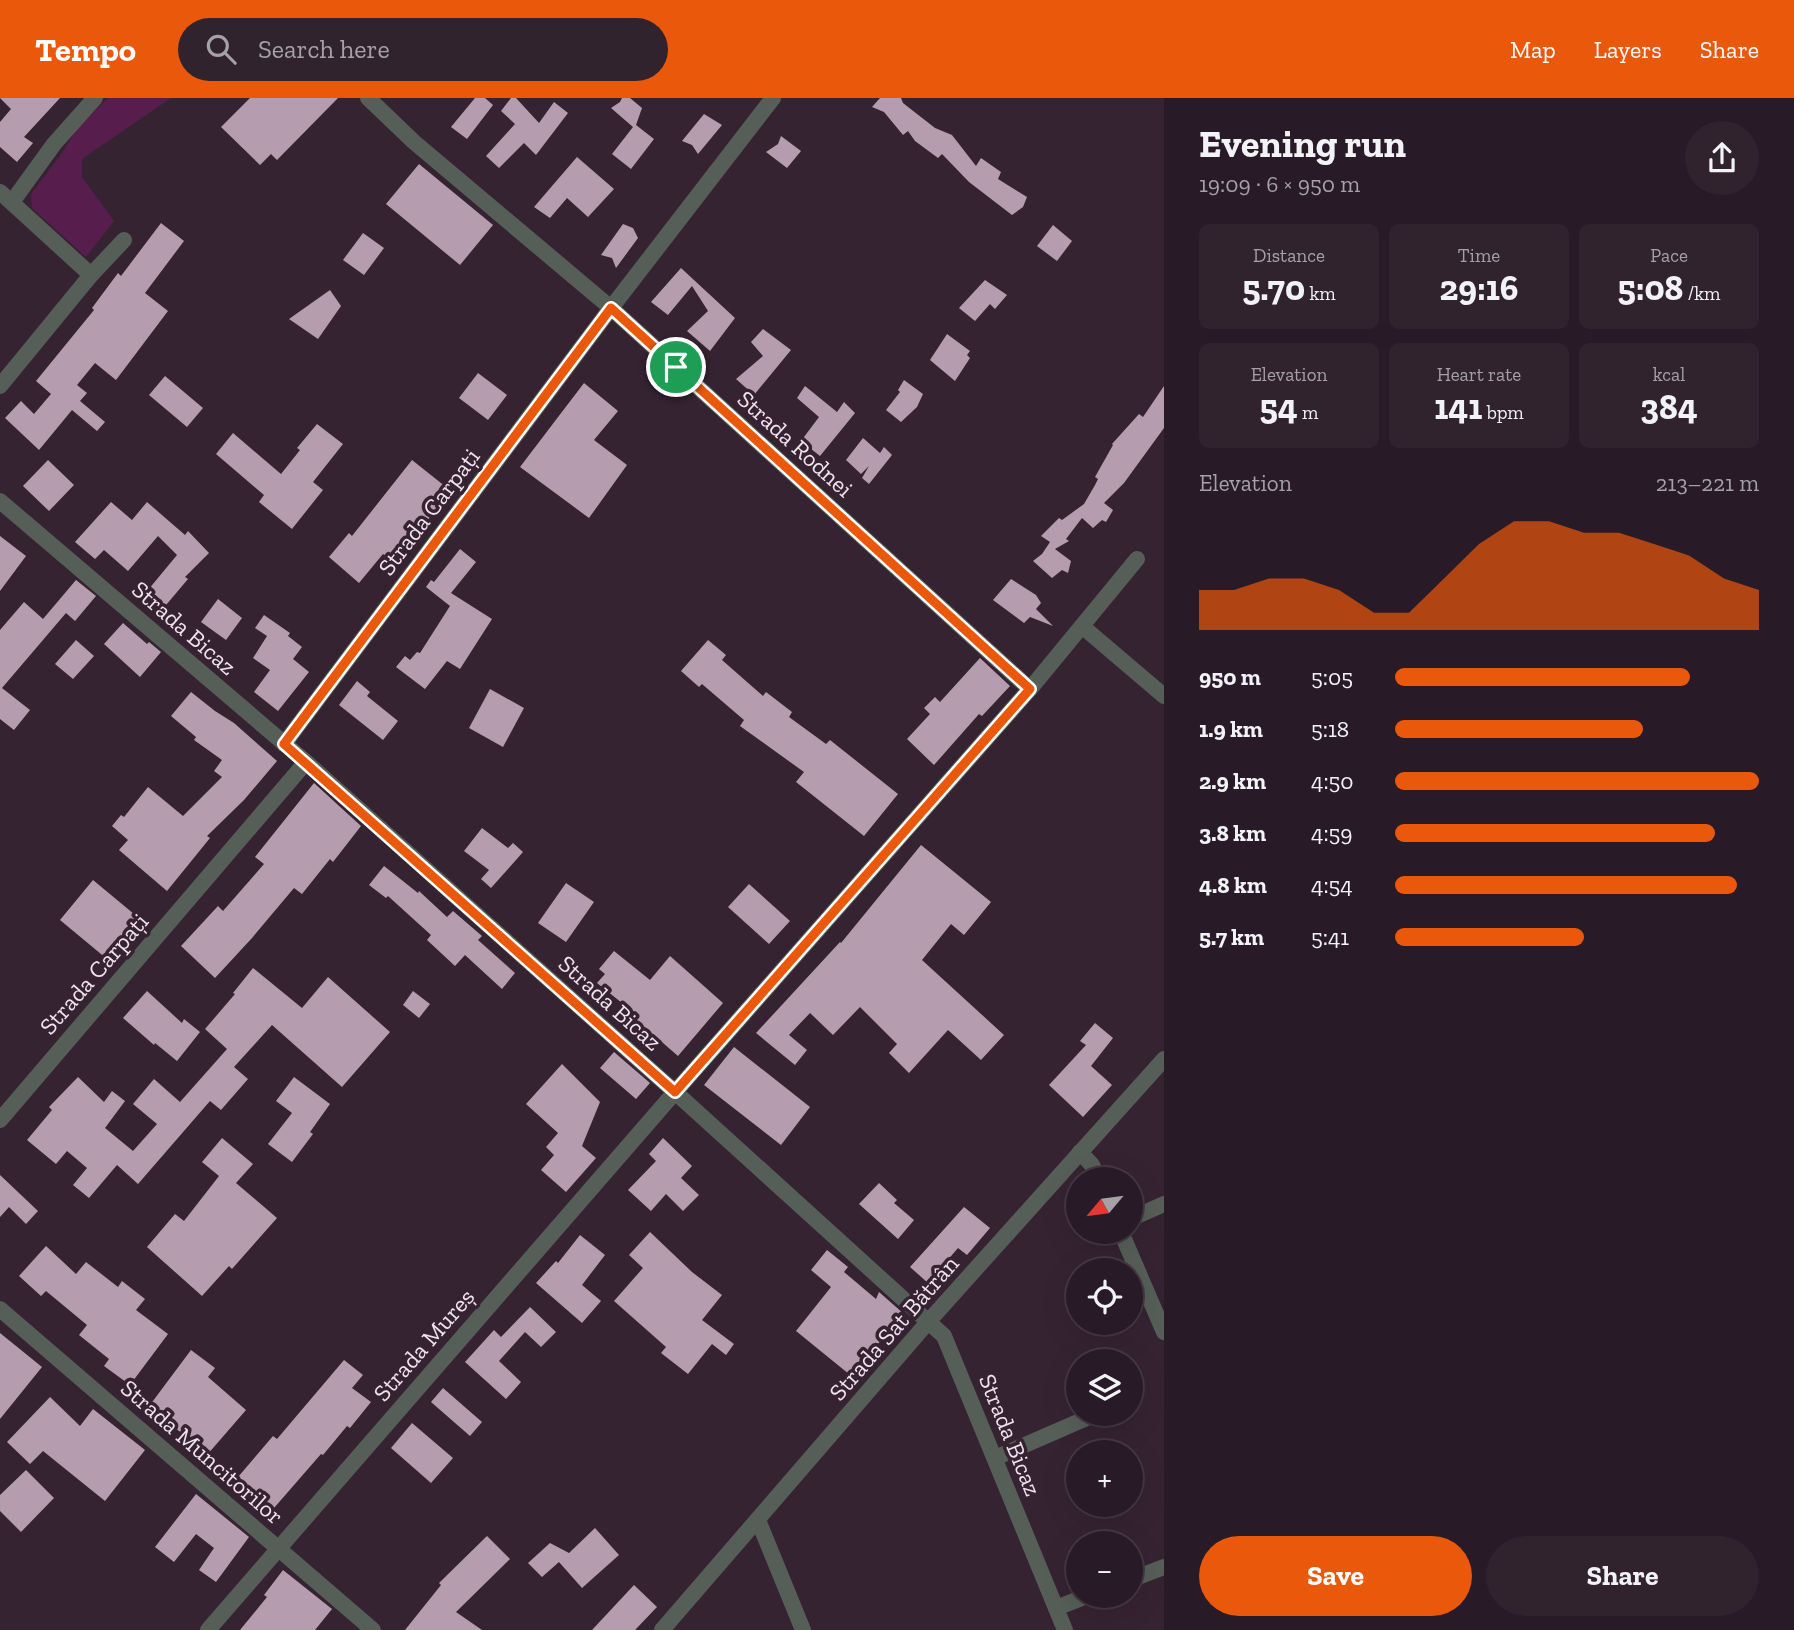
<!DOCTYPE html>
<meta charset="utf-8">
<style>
body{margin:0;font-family:"Zilla Slab",serif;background:#30232e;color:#f1f3f6;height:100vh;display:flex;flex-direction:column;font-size:26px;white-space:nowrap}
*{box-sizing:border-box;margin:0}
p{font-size:23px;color:#a5a1a7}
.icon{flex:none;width:38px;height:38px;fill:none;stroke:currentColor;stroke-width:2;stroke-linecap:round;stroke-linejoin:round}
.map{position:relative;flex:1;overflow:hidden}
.details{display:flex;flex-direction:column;background:#281a26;width:630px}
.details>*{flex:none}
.needle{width:46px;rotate:241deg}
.fabs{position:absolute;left:1066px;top:1069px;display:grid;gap:14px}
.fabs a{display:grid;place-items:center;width:77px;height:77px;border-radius:50%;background:#281a26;box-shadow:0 7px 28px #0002,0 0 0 2px #443843;font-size:35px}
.pin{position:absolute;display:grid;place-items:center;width:60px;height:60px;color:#fff;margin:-30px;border:4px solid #fff;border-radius:50%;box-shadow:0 2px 7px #0007}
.round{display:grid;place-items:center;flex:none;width:74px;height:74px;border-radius:37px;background:#30232e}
.summary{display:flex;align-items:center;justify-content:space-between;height:119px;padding:0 35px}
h1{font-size:38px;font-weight:700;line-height:52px}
.figures{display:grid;grid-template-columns:repeat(3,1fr);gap:10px;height:119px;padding:7px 35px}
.figures div{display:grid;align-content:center;border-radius:10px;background:#30232e;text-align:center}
.figures b{font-size:35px;font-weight:700}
.figures small{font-size:19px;font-weight:400}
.figures p{font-size:19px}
.chart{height:196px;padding:14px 35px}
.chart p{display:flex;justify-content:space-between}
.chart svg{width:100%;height:126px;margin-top:7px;fill:#ea580c;opacity:.7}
.cta{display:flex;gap:14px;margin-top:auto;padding:14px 35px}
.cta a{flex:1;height:80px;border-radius:42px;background:#ea580c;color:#fff;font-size:28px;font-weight:700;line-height:80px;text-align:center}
.cta a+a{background:#30232e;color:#f1f3f6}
ul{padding:0 35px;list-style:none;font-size:23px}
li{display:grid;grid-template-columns:112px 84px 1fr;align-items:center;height:52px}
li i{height:18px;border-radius:9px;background:#ea580c}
header{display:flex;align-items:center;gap:42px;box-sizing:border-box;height:98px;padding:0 35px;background:#ea580c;color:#fff}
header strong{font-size:33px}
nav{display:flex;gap:38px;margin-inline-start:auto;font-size:24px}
.search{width:490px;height:63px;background:#30232e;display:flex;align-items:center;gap:18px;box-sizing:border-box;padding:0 24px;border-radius:38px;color:#a5a1a7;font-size:26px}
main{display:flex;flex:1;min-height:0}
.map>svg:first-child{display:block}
.green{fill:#571d4d}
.building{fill:#b59daf}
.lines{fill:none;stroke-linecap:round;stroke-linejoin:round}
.minor{stroke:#555f58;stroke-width:16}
.route-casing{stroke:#fff;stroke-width:14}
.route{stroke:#ea580c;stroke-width:9}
.labels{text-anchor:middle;stroke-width:7;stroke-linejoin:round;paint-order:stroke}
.street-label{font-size:24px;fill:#f0e3ed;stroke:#362332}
</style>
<header>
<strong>Tempo</strong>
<div class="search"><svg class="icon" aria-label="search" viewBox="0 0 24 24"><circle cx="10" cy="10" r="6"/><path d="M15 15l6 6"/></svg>Search here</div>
<nav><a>Map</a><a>Layers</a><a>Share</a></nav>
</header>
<main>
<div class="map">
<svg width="1164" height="1532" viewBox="0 0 1164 1532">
<rect width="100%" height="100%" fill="#362332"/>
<path class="green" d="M 108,0 L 171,0 L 82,61 L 82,79 L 114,123 L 86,159 L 32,110 L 31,96 L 62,55 L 78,29 Z"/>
<g class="building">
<path d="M 0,0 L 60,0 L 24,39 L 33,45 L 17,64 L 0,49 L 0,24 L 11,11 Z"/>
<path d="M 250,0 L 338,0 L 277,62 L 271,56 L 260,67 L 221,29 Z"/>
<path d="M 475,0 L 485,0 L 493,7 L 467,41 L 451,29 Z"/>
<path d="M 511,0 L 516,0 L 539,25 L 554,4 L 568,15 L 536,57 L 524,45 L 499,70 L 486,58 L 515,26 L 501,13 Z"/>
<path d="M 622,0 L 630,0 L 642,10 L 636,27 L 654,41 L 631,71 L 612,56 L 633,29 L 611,10 L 620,4 Z"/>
<path d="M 880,0 L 901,0 L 903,5 L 935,30 L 952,37 L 976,68 L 981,60 L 1001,74 L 998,81 L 1027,99 L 1023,109 L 1012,117 L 969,84 L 942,56 L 938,60 L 915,43 L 908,33 L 903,37 L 884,14 L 872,9 Z"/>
<path d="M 704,16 L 722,27 L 698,56 L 692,47 L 682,43 Z"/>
<path d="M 781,38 L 801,53 L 787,70 L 766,54 L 778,46 Z"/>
<path d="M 577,59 L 614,91 L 588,119 L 567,100 L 550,120 L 534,109 Z"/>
<path d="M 419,66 L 493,127 L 460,167 L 386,106 Z"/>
<path d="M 161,125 L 184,143 L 145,195 L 168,213 L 116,282 L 95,265 L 77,287 L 87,295 L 80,303 L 105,324 L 97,333 L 72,312 L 39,352 L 5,320 L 21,303 L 34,316 L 51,296 L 36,283 L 94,212 L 92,210 L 118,175 L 121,178 Z"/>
<path d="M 623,126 L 633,130 L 638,140 L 616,170 L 612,160 L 601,157 Z"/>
<path d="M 1053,127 L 1072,143 L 1057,163 L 1037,148 Z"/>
<path d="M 363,135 L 384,150 L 364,177 L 343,162 Z"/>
<path d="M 681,170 L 735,220 L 710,253 L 687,233 L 708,213 L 692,188 L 668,217 L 651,204 Z"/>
<path d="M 985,182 L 1007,197 L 995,211 L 990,206 L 975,223 L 959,210 Z"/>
<path d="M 330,192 L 341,208 L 318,241 L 289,221 Z"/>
<path d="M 763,231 L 791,252 L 754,297 L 736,281 L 763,258 L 751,244 Z"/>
<path d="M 947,236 L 970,253 L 967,257 L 970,260 L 955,283 L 930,262 Z"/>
<path d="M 478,275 L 507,297 L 488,322 L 459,300 Z"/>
<path d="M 165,278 L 203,310 L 187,329 L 149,297 Z"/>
<path d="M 904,282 L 923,296 L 917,309 L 901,324 L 886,312 L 900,294 L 898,292 Z"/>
<path d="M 584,285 L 618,313 L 594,342 L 627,367 L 589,420 L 520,369 Z"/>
<path d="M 805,288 L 837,314 L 844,304 L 855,315 L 820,358 L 801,343 L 819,319 L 797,300 Z"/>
<path d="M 1164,288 L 1164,330 L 1124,385 L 1104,405 L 1113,412 L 1106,424 L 1102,422 L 1093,430 L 1082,420 L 1066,441 L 1069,443 L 1055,451 L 1071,463 L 1068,475 L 1062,472 L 1052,480 L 1033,463 L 1042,456 L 1050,444 L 1041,438 L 1059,420 L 1062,422 L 1084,406 L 1095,387 L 1098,381 L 1095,379 L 1113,347 L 1112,346 L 1139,316 L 1143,319 Z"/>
<path d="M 317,326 L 343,346 L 313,384 L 323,392 L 292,431 L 259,404 L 264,397 L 216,356 L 233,335 L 281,376 L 300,352 L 297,350 Z"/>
<path d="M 863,340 L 880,355 L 884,349 L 892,357 L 869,386 L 862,380 L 869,368 L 861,376 L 846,362 Z"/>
<path d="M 48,362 L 74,387 L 49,413 L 23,388 Z"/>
<path d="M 412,362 L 451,393 L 394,464 L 383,456 L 359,485 L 329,459 L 349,435 L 352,438 Z"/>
<path d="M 111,404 L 132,422 L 147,404 L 185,437 L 188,433 L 209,455 L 185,479 L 188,481 L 161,513 L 143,498 L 177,457 L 158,438 L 128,473 L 104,452 L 95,461 L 75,444 Z"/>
<path d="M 0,438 L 26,458 L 0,493 Z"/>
<path d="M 460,451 L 476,464 L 451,495 L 492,521 L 460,571 L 447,563 L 425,591 L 396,569 L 405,558 L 410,562 L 417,554 L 420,555 L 450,508 L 426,489 L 431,482 L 434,484 Z"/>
<path d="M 1011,481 L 1036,497 L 1041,505 L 1036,511 L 1053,528 L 1030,519 L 1024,525 L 993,502 Z"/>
<path d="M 76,482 L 96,498 L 75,523 L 66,515 L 2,590 L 30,612 L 14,632 L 0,621 L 0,532 L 24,504 L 43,521 Z"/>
<path d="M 218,501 L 242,520 L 226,542 L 201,524 Z"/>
<path d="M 264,517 L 290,535 L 288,538 L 302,549 L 293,561 L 309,574 L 278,613 L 254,594 L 270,572 L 253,560 L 267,538 L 255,530 Z"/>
<path d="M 123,525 L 147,546 L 149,544 L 161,554 L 140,579 L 104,546 Z"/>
<path d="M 76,542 L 94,558 L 73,581 L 55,566 Z"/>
<path d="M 708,542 L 726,557 L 722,562 L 763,598 L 766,594 L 792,614 L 789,619 L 826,646 L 830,642 L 898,696 L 864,738 L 796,684 L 804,674 L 740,628 L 744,622 L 702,586 L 699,589 L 681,573 Z"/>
<path d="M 980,560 L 1010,588 L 982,618 L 979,616 L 934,667 L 907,641 L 930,616 L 924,610 L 935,599 L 940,604 Z"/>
<path d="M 357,583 L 370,594 L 367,598 L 398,623 L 383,642 L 339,607 Z"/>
<path d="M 490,591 L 524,610 L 503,649 L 469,630 Z"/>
<path d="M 191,594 L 215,613 L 234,625 L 277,663 L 244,702 L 207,738 L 210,740 L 167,793 L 119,752 L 128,742 L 112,728 L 121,717 L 124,719 L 148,689 L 183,718 L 222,679 L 214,673 L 222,662 L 194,642 L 196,639 L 171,618 Z"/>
<path d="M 314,685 L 361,728 L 333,764 L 330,761 L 302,796 L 294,790 L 252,840 L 215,880 L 181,848 L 218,808 L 223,813 L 264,766 L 255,759 Z"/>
<path d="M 482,730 L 508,750 L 513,745 L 523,754 L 491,790 L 481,781 L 489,772 L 464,753 Z"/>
<path d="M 921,747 L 991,804 L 964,837 L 951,826 L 922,862 L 1004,937 L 981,962 L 948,932 L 909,975 L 889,955 L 897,946 L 860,909 L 833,937 L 810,915 L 789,937 L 807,952 L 795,967 L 756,935 L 840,844 L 841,845 Z"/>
<path d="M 384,768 L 418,795 L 419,793 L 447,819 L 453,813 L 482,838 L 478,842 L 515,875 L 502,891 L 465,857 L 455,868 L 427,842 L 431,837 L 388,798 L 386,800 L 369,787 Z"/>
<path d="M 93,782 L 146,826 L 113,866 L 60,822 Z"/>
<path d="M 566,785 L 594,804 L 566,844 L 538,825 Z"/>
<path d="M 749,786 L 790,823 L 769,846 L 728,809 Z"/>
<path d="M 614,853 L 650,882 L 670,858 L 723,905 L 678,958 L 625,912 L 627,909 L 597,885 L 605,876 L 599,871 Z"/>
<path d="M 253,870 L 302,910 L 328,879 L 390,934 L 342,989 L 272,927 L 234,969 L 248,981 L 221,1012 L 210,1003 L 138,1086 L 117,1067 L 89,1100 L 73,1087 L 87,1070 L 67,1053 L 56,1066 L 27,1042 L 52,1012 L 49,1009 L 78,979 L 104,1004 L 112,993 L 125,1003 L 105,1030 L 133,1053 L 157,1026 L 133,1006 L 154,981 L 180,1004 L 227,951 L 205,931 L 235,896 L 233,895 Z"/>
<path d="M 147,893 L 182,925 L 184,921 L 200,934 L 177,963 L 155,945 L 154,947 L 123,920 Z"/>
<path d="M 413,893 L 430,906 L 419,920 L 403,907 Z"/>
<path d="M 1095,925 L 1113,940 L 1091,968 L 1112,987 L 1083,1019 L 1049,987 L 1086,947 L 1080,943 Z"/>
<path d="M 734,949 L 810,1009 L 781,1047 L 704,987 Z"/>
<path d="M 614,954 L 650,985 L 636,1001 L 600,970 Z"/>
<path d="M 562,966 L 600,1004 L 582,1048 L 596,1060 L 566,1094 L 541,1072 L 554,1057 L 546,1049 L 558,1035 L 526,1006 Z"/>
<path d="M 294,979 L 330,1006 L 310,1034 L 313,1036 L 292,1064 L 268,1046 L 292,1015 L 276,1003 Z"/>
<path d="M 222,1040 L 253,1066 L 236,1085 L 277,1120 L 232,1171 L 229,1168 L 202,1198 L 147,1149 L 175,1116 L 184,1123 L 219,1078 L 202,1064 Z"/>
<path d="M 663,1040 L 692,1068 L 681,1080 L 699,1097 L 683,1113 L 666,1096 L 651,1113 L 628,1092 L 656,1063 L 649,1056 Z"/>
<path d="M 0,1077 L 38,1113 L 26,1126 L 9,1109 L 0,1119 Z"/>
<path d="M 879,1085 L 897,1102 L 894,1105 L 914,1122 L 898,1141 L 859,1106 Z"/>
<path d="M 964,1109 L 990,1130 L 967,1157 L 958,1150 L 928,1185 L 910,1169 Z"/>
<path d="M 650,1134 L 692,1174 L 722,1197 L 702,1222 L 734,1246 L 726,1257 L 712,1246 L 688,1276 L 661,1255 L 666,1249 L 614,1203 L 643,1170 L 629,1157 Z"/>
<path d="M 580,1137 L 605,1157 L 582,1187 L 601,1203 L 582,1225 L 536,1185 L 556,1163 L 558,1165 Z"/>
<path d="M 46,1148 L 76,1176 L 86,1164 L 118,1189 L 122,1183 L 145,1201 L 136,1212 L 168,1236 L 130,1287 L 104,1268 L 109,1261 L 79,1237 L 87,1227 L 46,1193 L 41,1198 L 19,1178 Z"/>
<path d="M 827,1152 L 848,1169 L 844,1174 L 876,1201 L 879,1194 L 904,1216 L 877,1247 L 885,1254 L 860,1285 L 796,1233 L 831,1189 L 811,1172 Z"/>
<path d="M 530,1209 L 556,1234 L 541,1249 L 525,1234 L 499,1263 L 521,1284 L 506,1301 L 465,1264 L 494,1232 L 501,1239 Z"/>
<path d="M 0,1235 L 42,1269 L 0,1321 Z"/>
<path d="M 191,1252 L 215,1270 L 208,1279 L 246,1312 L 207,1357 L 172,1327 L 171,1329 L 147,1311 Z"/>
<path d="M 344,1262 L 363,1277 L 352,1290 L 371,1304 L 350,1330 L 347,1328 L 323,1357 L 321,1356 L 274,1410 L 238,1379 L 273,1338 L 277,1341 Z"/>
<path d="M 443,1290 L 482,1324 L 470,1338 L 431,1304 Z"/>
<path d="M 50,1299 L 80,1328 L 93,1311 L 145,1352 L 105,1403 L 43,1353 L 30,1366 L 7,1344 Z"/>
<path d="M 412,1325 L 453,1360 L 431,1385 L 391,1350 Z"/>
<path d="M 26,1372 L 54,1400 L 21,1434 L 0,1413 L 0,1397 Z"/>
<path d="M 196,1396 L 249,1439 L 216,1484 L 199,1472 L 214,1450 L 196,1436 L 174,1464 L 155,1449 Z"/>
<path d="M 595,1430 L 619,1457 L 582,1490 L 559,1464 L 542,1479 L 528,1465 L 550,1445 L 569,1455 Z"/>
<path d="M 487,1438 L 510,1461 L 456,1514 L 482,1532 L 405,1532 L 441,1487 L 439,1485 Z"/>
<path d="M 283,1472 L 332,1511 L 315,1532 L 240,1532 L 267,1499 L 264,1497 Z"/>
<path d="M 634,1487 L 657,1509 L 635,1532 L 592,1532 Z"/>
</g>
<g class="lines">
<g class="minor">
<path d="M 368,0 L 414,44 L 611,210 L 1030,591"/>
<path d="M 0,94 L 91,177"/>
<path d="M 12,104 L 54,46 L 95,0"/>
<path d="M 0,288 L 91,177 L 124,142"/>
<path d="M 0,403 L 306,664 L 675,994 L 944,1238 L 1065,1532"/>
<path d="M 1083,529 L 1164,598"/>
<path d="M 284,646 L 611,210 L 773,0"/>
<path d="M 0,1022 L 306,664"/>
<path d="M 1080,1054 L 1092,1067 L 1099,1082"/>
<path d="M 1130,1121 L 1164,1106"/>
<path d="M 1121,1134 L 1164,1234"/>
<path d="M 0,1211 L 373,1532"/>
<path d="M 995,1360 L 1096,1316"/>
<path d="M 758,1422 L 803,1532"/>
<path d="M 1130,1482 L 1164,1469"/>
<path d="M 1056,1510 L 1087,1498"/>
<path d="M 208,1532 L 675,994 L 1030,591 L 1137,461"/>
<path d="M 662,1532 L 928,1224 L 1164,961"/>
</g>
</g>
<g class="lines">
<g class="route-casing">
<path id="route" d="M 611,210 L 1030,591 L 675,994 L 284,646 Z"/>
</g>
<use href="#route" class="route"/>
</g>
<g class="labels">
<g class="street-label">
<text transform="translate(795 346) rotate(42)" y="8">Strada Rodnei</text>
<text transform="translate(429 414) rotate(-53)" y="8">Strada Carpați</text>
<text transform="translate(184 530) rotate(41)" y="8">Strada Bicaz</text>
<text transform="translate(94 876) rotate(-49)" y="8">Strada Carpați</text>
<text transform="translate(610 905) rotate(42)" y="8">Strada Bicaz</text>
<text transform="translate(894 1230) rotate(-49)" y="8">Strada Sat Bătrân</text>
<text transform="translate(424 1247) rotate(-49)" y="8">Strada Mureș</text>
<text transform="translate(1010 1337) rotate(68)" y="8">Strada Bicaz</text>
<text transform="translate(202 1354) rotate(41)" y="8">Strada Muncitorilor</text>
</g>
</g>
</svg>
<div class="fabs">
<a><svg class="needle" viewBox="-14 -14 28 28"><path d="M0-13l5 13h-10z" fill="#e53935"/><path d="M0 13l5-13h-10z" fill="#a5a1a7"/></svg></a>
<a><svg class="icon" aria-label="locate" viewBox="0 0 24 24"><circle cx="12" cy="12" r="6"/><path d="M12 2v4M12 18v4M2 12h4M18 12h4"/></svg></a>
<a><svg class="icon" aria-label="layers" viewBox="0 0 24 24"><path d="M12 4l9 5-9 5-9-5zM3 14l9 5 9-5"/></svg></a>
<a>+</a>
<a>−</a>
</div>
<div class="pin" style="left:676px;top:269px;background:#1e9e55"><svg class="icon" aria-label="arrive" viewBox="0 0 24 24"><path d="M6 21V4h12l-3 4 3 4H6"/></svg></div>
</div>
<section class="details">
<div class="summary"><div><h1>Evening run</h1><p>19:09 · 6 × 950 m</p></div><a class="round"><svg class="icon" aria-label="share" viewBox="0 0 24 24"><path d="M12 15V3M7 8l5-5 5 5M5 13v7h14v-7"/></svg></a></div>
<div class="figures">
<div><p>Distance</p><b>5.70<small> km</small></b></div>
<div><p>Time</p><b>29:16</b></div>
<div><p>Pace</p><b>5:08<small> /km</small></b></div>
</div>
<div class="figures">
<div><p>Elevation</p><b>54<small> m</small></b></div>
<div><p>Heart rate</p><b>141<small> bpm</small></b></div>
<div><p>kcal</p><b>384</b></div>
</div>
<div class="chart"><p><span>Elevation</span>213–221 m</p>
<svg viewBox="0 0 160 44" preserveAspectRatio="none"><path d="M0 44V30L10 30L20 26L30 26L40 30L50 38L60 38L70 26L80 14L90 6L100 6L110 10L120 10L130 14L140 18L150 26L160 30V44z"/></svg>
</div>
<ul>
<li><b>950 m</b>5:05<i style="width:81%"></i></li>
<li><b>1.9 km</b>5:18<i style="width:68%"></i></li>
<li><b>2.9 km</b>4:50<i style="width:100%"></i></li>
<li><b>3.8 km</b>4:59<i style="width:88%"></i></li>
<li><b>4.8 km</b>4:54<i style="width:94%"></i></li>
<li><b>5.7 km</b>5:41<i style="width:52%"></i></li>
</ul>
<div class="cta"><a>Save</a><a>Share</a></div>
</section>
</main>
